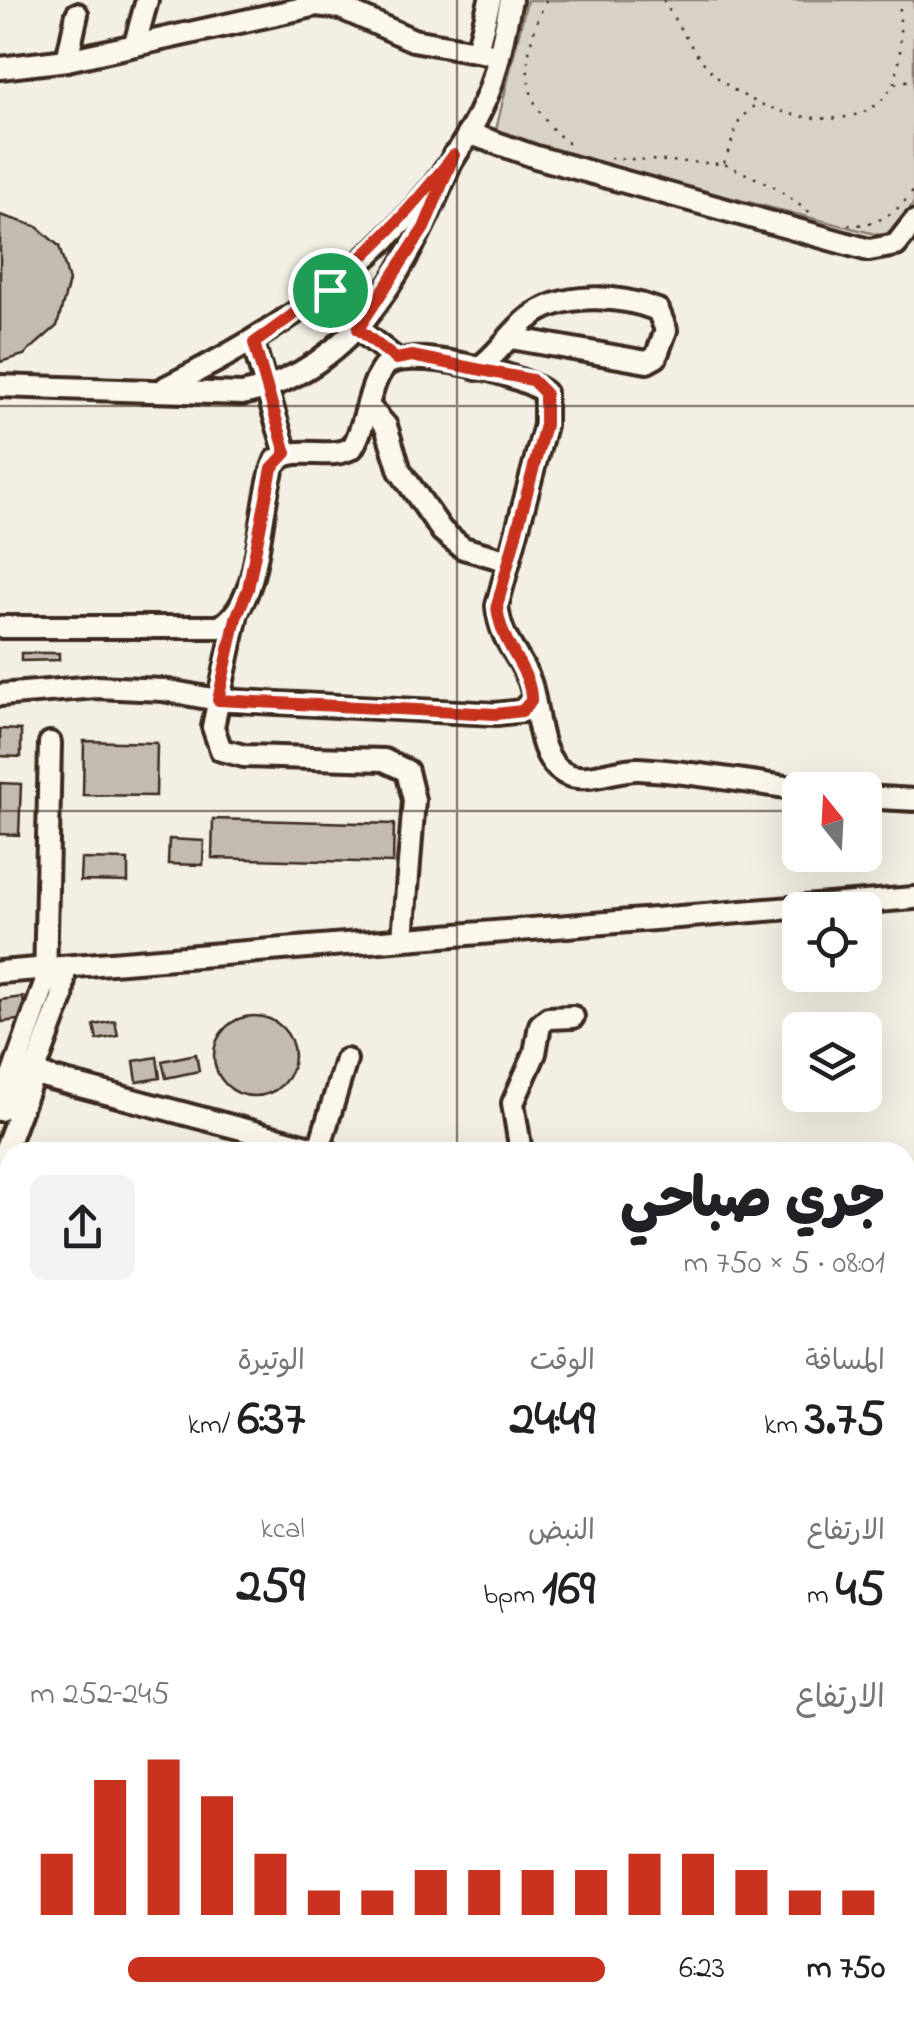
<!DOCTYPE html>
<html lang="ar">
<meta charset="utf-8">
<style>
body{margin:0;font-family:"Indie Flower","Playpen Sans Arabic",sans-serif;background:#f2f2f2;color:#202124;direction:rtl;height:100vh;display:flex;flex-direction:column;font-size:38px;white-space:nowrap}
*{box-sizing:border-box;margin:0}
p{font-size:32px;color:#757577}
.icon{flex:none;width:55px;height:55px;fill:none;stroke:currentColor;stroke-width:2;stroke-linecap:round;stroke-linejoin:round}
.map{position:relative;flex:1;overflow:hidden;direction:ltr}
.sheet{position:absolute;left:0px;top:1142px;width:915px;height:888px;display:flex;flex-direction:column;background:#fff;border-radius:30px 30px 0 0;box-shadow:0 10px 40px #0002;direction:rtl}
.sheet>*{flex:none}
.needle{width:65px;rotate:342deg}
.fabs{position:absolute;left:782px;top:772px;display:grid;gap:20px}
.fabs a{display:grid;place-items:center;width:100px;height:100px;border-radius:15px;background:#fff;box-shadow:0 10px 40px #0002;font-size:50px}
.pin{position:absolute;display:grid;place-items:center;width:85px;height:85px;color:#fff;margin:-42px;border:5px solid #fff;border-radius:50%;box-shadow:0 2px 10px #0007}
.round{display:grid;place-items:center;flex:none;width:105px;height:105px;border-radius:15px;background:#f2f2f2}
.headline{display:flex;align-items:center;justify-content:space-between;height:170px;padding:0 30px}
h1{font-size:55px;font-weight:800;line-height:75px}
.stats{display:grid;grid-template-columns:repeat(3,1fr);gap:15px;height:170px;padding:10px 30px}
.stats div{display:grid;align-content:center}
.stats b{font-size:50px;font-weight:800}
.stats small{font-size:28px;font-weight:400}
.stats p{font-size:28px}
.chart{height:280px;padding:20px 30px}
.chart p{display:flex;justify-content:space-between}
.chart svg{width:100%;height:180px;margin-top:10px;stroke:#c8321e;stroke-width:6}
ul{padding:0 30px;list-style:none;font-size:32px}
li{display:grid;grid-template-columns:160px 120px 1fr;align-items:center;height:75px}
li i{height:25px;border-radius:12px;background:#c8321e}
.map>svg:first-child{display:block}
.green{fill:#d8d1c6;stroke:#8a7e72;stroke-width:2.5}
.water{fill:#afa69a;stroke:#817468;stroke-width:2.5}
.building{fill:#c3bbb0;stroke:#3b2a1e;stroke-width:2.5}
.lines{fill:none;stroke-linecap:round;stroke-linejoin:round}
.minor-casing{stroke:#3b2a1e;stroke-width:28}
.path{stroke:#3b2a1e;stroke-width:2.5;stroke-dasharray:2.5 8;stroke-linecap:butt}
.minor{stroke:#fbf7ec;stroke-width:20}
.route-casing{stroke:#fff;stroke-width:20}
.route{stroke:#c8321e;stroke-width:12}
.grid{fill:none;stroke:#3b2a1e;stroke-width:2.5;stroke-opacity:0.55}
</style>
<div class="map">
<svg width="914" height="2028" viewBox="0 0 914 2028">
<rect width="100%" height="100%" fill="#f3efe4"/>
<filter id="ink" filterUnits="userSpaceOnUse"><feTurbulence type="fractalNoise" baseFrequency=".01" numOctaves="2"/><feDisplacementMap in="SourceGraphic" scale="20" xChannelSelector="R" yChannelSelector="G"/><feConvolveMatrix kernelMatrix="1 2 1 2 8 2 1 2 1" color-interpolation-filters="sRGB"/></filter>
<g filter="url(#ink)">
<g class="green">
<path d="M 527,0 L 914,0 L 914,202 L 895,239 L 494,138 Z"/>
<path d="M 914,1523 L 914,2028 L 665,2028 L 669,2020 L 905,2020 L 905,1533 Z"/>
<path d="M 10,1725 L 10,1826 L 0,1826 L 0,1735 Z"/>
</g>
<g class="water">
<path d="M 914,1284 L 914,1606 L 905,1620 L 905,1294 Z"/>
<path d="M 0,1826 L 10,1826 L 10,2020 L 848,2020 L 858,2028 L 0,2028 Z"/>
</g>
<g class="building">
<path d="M 0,215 L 36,226 L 59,246 L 69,281 L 57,326 L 24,355 L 0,362 Z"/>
<path d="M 21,653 L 59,653 L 59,660 L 21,661 Z"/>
<path d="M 0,729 L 21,730 L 21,757 L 0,756 Z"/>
<path d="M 84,741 L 157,743 L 156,796 L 83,795 Z"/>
<path d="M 0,783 L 21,784 L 19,835 L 0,834 Z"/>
<path d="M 213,819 L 394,824 L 393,863 L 212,858 Z"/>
<path d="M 169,839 L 204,841 L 203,865 L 168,864 Z"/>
<path d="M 81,859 L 128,860 L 128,882 L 80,881 Z"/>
<path d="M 23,997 L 25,1019 L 2,1022 L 0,1000 Z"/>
<circle cx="254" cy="1056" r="40"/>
<path d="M 115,1021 L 118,1036 L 97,1040 L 94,1025 Z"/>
<path d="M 196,1054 L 199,1071 L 166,1078 L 162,1061 Z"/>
<path d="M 157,1057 L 160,1078 L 137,1082 L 134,1061 Z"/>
</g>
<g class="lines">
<g class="minor-casing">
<g id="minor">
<path d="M 135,44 L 147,0"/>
<path d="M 477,50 L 490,0"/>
<path d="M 67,60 L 77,14"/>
<path d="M 0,68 L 67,60 L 317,5 L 341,8 L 413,40 L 498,55"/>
<path d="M 468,133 L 536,157 L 869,250 L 896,245 L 914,222"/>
<path d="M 358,329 L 396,359"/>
<path d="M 253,343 L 286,453"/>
<path d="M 477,369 C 498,355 509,334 528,319 C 561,291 620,295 658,310 L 666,330 L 656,357 L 647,362 L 511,338"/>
<path d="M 0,386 L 242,394 C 361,369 411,258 454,155"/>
<path d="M 166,387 C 292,326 431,230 487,96 C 499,66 504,31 511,0"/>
<path d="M 369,407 L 386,426 L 400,471 L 442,531 L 463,548 L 509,561"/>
<path d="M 236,618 L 213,727 L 221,750 L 244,756 L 384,760 L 407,771 L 414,800 L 403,939"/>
<path d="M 0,627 L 219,627 C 266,602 256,506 276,460 C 300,444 328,461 352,448 C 367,424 367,390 383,368 C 401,343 527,375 545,393 L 545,425 L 497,606 C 501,643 518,651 530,682 C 539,707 536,757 564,773 C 585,785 616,768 639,769 C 695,772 752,783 807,790"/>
<path d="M 0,695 L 96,687 L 163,690 L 218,700 L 496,714 L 522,711 L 531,701"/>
<path d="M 865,797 L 914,800"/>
<path d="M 0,972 L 914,898"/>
<path d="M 16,1069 L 329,1152"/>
<path d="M 0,1110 L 45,983 L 50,743"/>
<path d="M 319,1149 L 346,1060"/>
<path d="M 521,1152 L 513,1103 L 535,1053 L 540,1025 L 548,1018 L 573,1017"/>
<path d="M 0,1164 L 62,998 L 65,967"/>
<path d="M 0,1532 L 10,1537"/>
<path d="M 0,1549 L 10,1553"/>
<path d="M 905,1758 L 914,1742"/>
<path d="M 905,1980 L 914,1988"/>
</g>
</g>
<g class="path">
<path d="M 546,0 C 519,60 517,105 574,148"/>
<path d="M 663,0 C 679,26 694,55 716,76 C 754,113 863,146 893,84 C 904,62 899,25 900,0"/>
<path d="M 895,84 L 914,79"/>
<path d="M 610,158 L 724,164 L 773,186 L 812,214"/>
<path d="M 724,163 L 740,119 L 758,102"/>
<path d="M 848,225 C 878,226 897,213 914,190"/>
</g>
<use href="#minor" class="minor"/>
</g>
</g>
<g class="lines" filter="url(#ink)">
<g class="route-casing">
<path id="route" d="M 454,155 L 424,228 L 358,329 L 396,359 L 412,356 L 532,380 L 545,393 L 545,425 L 497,606 C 501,649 532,668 531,701 L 522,711 L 496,714 L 218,700 L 236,618 L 248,589 L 272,468 L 286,453 L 254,343 C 338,284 390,237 454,155 Z"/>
</g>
<use href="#route" class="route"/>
</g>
<path class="grid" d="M 457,0 L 457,1152M 0,406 L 914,406M 0,811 L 800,811M 865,811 L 914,811M 0,1217 L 10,1217M 905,1217 L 914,1217M 0,1622 L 10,1622M 905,1622 L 914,1622M 457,2020 L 457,2028"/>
</svg>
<div class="fabs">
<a><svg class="needle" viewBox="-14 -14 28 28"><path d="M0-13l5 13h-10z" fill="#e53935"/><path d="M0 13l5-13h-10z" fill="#757577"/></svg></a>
<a><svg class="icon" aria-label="locate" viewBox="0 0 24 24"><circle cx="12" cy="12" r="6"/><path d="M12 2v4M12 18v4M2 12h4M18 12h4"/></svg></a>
<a><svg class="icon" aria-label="layers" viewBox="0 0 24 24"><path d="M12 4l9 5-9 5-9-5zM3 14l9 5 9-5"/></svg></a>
</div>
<div class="pin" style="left:330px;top:290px;background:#1e9e55"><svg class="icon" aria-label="arrive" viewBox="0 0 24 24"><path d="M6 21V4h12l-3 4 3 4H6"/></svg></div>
<section class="sheet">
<div class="headline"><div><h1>جري صباحي</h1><p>08:01 · 5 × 750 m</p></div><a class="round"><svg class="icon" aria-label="share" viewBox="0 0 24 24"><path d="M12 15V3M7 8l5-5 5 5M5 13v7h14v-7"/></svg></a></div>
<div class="stats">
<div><p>المسافة</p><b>3.75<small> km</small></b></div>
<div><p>الوقت</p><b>24:49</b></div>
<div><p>الوتيرة</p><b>6:37<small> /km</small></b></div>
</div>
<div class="stats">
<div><p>الارتفاع</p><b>45<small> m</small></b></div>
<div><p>النبض</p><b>169<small> bpm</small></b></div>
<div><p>kcal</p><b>259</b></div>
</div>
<div class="chart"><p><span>الارتفاع</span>245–252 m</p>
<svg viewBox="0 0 160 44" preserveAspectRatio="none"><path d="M5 44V29M15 44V11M25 44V6M35 44V15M45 44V29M55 44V38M65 44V38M75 44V33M85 44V33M95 44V33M105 44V33M115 44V29M125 44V29M135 44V33M145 44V38M155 44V38"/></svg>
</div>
<ul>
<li><b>750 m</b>6:23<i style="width:83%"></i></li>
</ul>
</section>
</div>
